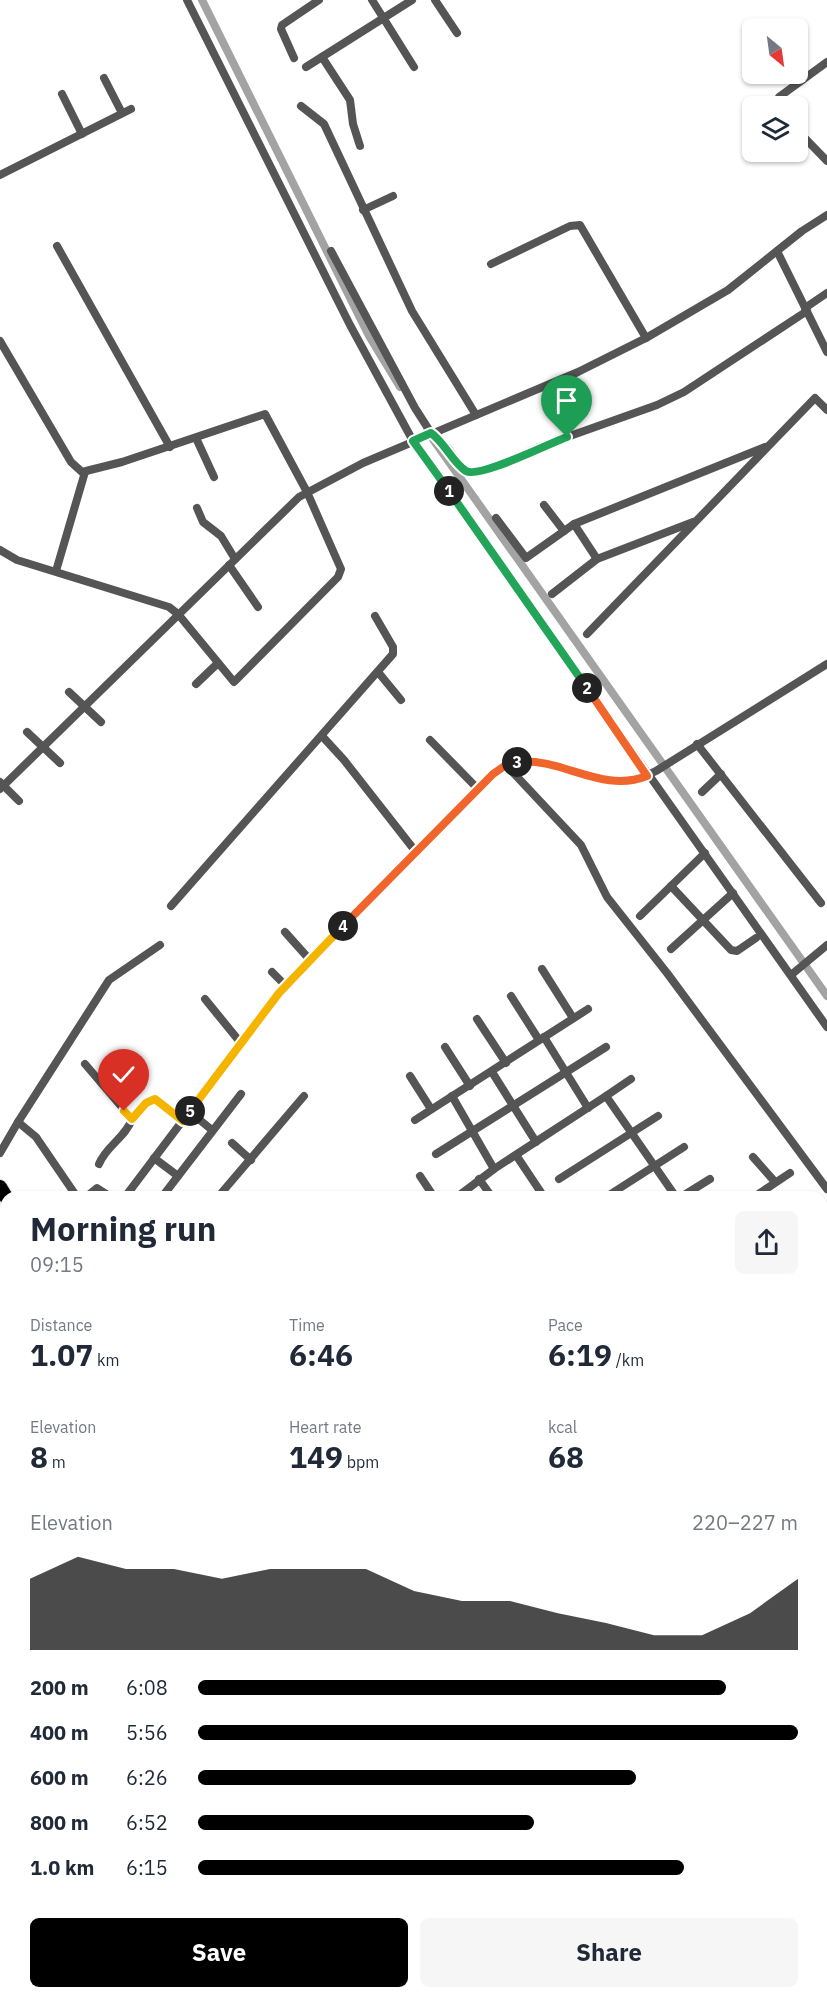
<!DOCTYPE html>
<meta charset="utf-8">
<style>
body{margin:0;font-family:"IBM Plex Sans",sans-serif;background:#f6f6f7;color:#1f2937;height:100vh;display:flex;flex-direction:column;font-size:22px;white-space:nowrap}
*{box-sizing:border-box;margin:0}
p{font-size:20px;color:#747a83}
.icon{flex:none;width:33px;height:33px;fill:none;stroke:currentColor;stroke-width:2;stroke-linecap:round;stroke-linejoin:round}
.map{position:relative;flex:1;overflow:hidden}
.sheet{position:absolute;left:0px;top:1191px;width:828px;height:808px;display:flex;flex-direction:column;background:#fff;border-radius:18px 18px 0 0;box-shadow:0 2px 4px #0004}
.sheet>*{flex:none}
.needle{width:39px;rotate:151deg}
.controls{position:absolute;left:742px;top:18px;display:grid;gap:12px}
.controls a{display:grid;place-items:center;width:66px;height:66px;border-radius:9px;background:#fff;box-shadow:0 2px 4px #0004;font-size:30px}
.pin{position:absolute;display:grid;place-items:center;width:51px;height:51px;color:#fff;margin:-62px -26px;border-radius:50% 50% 50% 0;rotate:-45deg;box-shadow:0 0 6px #0007}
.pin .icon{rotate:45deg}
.km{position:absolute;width:30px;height:30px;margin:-15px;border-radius:50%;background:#222;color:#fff;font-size:16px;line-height:30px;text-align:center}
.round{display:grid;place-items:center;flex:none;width:63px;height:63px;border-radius:9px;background:#f6f6f7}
.head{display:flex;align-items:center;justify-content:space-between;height:102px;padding:0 30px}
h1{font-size:33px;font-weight:700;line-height:45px}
.metrics{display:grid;grid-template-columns:repeat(3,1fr);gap:9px;height:102px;padding:6px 30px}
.metrics div{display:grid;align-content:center}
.metrics b{font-size:30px;font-weight:700}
.metrics small{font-size:16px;font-weight:400}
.metrics p{font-size:16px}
.chart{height:168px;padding:12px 30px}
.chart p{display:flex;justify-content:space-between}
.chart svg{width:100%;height:108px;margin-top:6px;fill:#000;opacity:.7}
.action{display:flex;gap:12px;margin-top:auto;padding:12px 30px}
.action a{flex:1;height:69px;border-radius:9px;background:#000;color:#fff;font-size:24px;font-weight:700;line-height:69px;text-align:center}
.action a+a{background:#f6f6f7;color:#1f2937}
ul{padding:0 30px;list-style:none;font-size:20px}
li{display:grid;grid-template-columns:96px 72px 1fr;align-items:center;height:45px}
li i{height:15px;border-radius:8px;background:#000}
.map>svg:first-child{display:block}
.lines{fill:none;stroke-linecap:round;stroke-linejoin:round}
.canal{stroke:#a3a3a3;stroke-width:8}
.primary-casing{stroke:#dbdbdb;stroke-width:16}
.street{stroke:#555;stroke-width:8}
.primary{stroke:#000;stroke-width:14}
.split-1-casing{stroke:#fff;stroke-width:12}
.split-2-casing{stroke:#fff;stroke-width:12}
.split-3-casing{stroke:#fff;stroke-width:12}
.split-4-casing{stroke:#fff;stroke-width:12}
.split-5-casing{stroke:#fff;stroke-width:12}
.split-6-casing{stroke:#fff;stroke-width:12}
.split-1{stroke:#22a559;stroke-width:8}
.split-2{stroke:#22a559;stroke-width:8}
.split-3{stroke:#f0652b;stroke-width:8}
.split-4{stroke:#f0652b;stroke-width:8}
.split-5{stroke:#f5b400;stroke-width:8}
.split-6{stroke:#f5b400;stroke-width:8}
</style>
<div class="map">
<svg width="827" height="1999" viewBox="0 0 827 1999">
<rect width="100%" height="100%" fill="#fff"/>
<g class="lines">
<g class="canal">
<path d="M 202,0 L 369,336 L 400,387"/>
<path d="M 427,431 L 827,996"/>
</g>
<g class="primary-casing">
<g id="primary">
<path d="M 0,1187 L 6,1197"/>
<path d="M 0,1233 L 6,1243"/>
<path d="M 465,1994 L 469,1999"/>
<path d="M 492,1994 L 496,1999"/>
</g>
</g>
<g class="street">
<path d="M 187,0 L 350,325 L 413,441 L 827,1027"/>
<path d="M 372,0 L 414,67"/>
<path d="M 435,0 L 457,33"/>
<path d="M 322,57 L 350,100 L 353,124 L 360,146"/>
<path d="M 294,58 L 281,29 L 282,25 L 319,0"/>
<path d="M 306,67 L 412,0"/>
<path d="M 104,78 L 122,113"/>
<path d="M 62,94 L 82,134"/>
<path d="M 301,106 L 324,124 L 412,311 L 476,415"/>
<path d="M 778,106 L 779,97 L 827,62"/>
<path d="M 798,131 L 827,161"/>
<path d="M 0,175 L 131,109"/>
<path d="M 363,210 L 393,196"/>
<path d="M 57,246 L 170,447"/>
<path d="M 331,251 L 415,408 L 431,433 L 447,447 L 464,470 L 471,473 L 502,464 L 539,447 L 657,405 L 684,392 L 807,311"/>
<path d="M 777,251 L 827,352"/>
<path d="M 491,264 L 570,226 L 580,225 L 646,338"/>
<path d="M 805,308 L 827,293"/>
<path d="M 0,341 L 71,462 L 82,472 L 122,462 L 265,414 L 307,492 L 341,569 L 338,577 L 234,682 L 178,614 L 169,607 L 17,560 L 0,550"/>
<path d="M 196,438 L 214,477"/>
<path d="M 544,505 L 564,531"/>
<path d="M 197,508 L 203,522 L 221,536 L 235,559"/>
<path d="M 496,518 L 526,558 L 574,524 L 765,447"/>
<path d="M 574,524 L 597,559"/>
<path d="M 229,565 L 258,607"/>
<path d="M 56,571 L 85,472"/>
<path d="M 552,594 L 597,559 L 693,522"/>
<path d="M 587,634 L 815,398 L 827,410"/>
<path d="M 378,672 L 401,700"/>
<path d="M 196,684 L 218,663"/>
<path d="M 69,692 L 101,722"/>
<path d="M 27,732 L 60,763"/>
<path d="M 322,736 L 344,760 L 416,852"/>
<path d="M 430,740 L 478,789"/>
<path d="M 697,744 L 821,903"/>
<path d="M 506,765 L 581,845 L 607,897 L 667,973 L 827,1189"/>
<path d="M 0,782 L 19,801"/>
<path d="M 0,789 L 299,497 L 363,463 L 578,372 L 646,338 L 728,290 L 802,231 L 827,215"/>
<path d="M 702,792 L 721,774"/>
<path d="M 671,886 L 731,950 L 737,951 L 756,938"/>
<path d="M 171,906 L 393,654 L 393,647 L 375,616"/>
<path d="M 640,916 L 705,853"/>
<path d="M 285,932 L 310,960"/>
<path d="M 671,949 L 733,893"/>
<path d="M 542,969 L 573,1018"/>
<path d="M 272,972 L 285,985"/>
<path d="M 791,975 L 827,945"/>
<path d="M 511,996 L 539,1040"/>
<path d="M 205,999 L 240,1042"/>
<path d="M 477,1019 L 506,1063"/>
<path d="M 544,1037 L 588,1108"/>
<path d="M 445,1047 L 470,1086"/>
<path d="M 85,1064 L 132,1119 L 146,1103 L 155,1099 L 183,1121"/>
<path d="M 492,1072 L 536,1142"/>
<path d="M 410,1076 L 431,1109"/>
<path d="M 631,1079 L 606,1096 L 676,1197"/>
<path d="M 452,1096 L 494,1169"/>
<path d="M 190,1112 L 212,1130"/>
<path d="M 415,1120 L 588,1009"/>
<path d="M 18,1122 L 109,980 L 160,945"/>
<path d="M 232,1143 L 251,1160"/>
<path d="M 0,1153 L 18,1122 L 36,1137 L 77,1197"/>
<path d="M 436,1154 L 606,1047"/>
<path d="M 516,1155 L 544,1197"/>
<path d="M 753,1157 L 775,1182"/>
<path d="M 154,1158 L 178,1176"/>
<path d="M 99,1164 C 106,1146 126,1137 132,1119"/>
<path d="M 420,1176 L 434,1197"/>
<path d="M 479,1179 L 492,1197"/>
<path d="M 559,1179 L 658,1116"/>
<path d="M 86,1197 L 97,1188 L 111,1197"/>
<path d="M 125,1197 L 279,993 L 499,769 C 547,741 597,803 656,771 L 827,664"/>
<path d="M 162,1197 L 241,1094"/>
<path d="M 218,1197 L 304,1096"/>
<path d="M 457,1197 L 494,1169 L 606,1096"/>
<path d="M 606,1197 L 684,1147"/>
<path d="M 681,1197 L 710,1179"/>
<path d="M 754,1197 L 790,1173"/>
<path d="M 822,1250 L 827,1247"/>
<path d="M 822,1302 L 827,1299"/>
<path d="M 822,1357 L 827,1354"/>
<path d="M 0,1371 L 6,1381"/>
<path d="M 822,1416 L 827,1413"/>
<path d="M 0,1421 L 6,1418"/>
<path d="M 822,1473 L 827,1470"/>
<path d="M 0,1485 L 6,1481"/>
<path d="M 0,1494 L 6,1491"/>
<path d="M 822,1497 L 827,1507"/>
<path d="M 822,1531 L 827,1528"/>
<path d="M 0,1557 L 6,1553"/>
<path d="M 822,1589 L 827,1586"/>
<path d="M 0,1609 L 6,1619"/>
<path d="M 822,1646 L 827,1642"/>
<path d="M 0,1680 L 6,1676"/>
<path d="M 0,1742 L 6,1739"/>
<path d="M 822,1911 L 827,1914"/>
<path d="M 0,1933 L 6,1926"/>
<path d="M 822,1972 L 827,1975"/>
<path d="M 289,1994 L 292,1999"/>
<path d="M 42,1999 L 47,1994"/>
<path d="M 246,1999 L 251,1994"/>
<path d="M 314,1999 L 321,1994"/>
</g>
<use href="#primary" class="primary"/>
</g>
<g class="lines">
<g class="split-1-casing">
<path id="split-1" d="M 449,491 L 413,441 L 431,433 C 445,443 453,463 466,471 C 479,479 550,443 567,437"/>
</g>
<g class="split-2-casing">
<path id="split-2" d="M 449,491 L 587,688"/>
</g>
<g class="split-3-casing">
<path id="split-3" d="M 517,762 C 562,757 602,794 647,776 L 587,688"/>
</g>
<g class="split-4-casing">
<path id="split-4" d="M 343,926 L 493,774 L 506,765 L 517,762"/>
</g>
<g class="split-5-casing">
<path id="split-5" d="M 190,1111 L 279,993 L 343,926"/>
</g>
<g class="split-6-casing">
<path id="split-6" d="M 124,1111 L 132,1119 L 146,1103 L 155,1099 L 183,1121 L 190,1111"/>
</g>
<use href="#split-1" class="split-1"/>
<use href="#split-2" class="split-2"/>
<use href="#split-3" class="split-3"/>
<use href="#split-4" class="split-4"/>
<use href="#split-5" class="split-5"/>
<use href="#split-6" class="split-6"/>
</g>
</svg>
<div class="controls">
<a><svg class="needle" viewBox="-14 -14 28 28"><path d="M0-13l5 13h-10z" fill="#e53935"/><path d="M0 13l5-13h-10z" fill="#747a83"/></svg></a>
<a><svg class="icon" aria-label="layers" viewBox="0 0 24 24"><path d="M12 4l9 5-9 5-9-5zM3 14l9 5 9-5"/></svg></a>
</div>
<div class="pin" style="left:567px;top:437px;background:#1e9e55"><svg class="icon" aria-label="arrive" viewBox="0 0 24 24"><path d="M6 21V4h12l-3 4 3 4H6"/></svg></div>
<div class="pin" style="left:124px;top:1111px;background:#d93025"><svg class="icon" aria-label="check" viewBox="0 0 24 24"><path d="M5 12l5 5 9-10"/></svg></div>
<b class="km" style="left:449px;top:491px">1</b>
<b class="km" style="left:587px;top:688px">2</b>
<b class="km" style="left:517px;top:762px">3</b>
<b class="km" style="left:343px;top:926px">4</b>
<b class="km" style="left:190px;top:1111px">5</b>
<section class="sheet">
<div class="head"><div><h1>Morning run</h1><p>09:15</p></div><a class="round"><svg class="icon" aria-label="share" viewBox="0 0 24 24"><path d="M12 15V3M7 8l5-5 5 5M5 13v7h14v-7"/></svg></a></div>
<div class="metrics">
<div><p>Distance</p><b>1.07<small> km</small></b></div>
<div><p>Time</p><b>6:46</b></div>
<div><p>Pace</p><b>6:19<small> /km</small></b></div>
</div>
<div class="metrics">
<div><p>Elevation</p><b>8<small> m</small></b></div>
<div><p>Heart rate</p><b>149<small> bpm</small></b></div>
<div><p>kcal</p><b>68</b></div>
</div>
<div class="chart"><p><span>Elevation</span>220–227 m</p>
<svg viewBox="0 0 160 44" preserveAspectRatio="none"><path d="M0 44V15L10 6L20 11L30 11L40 15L50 11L60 11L70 11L80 20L90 24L100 24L110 29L120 33L130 38L140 38L150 29L160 15V44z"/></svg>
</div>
<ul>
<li><b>200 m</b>6:08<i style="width:88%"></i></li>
<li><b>400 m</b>5:56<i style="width:100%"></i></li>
<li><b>600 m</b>6:26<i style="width:73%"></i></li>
<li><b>800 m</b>6:52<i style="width:56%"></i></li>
<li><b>1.0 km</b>6:15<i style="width:81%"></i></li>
</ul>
<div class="action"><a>Save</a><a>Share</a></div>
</section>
</div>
